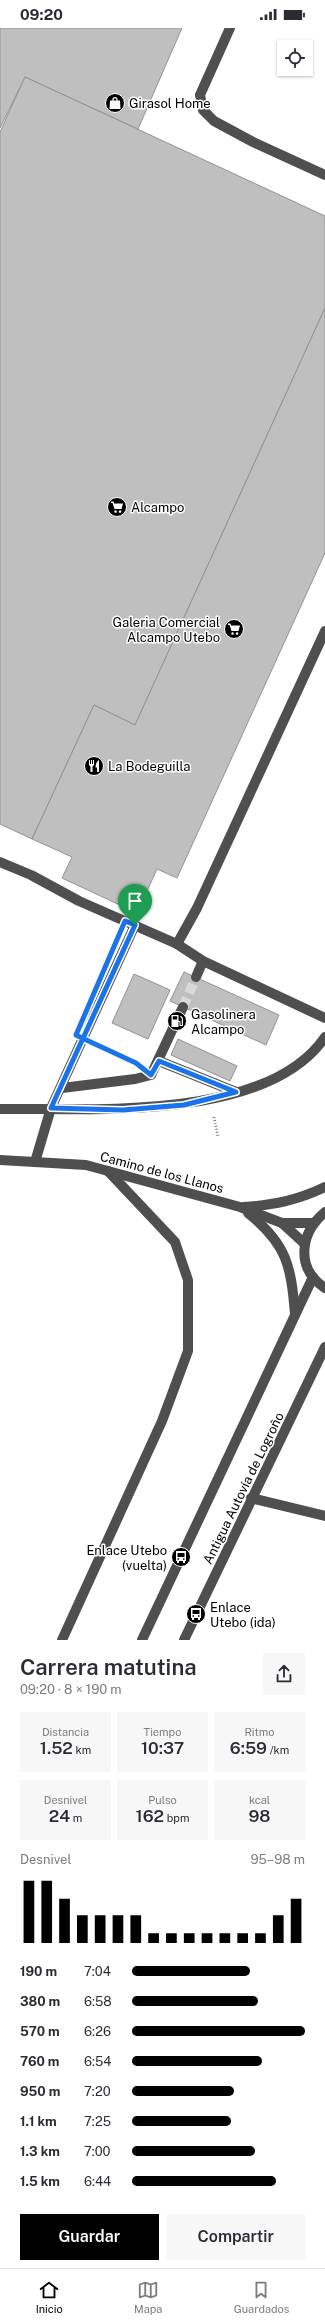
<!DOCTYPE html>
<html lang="es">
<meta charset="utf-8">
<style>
body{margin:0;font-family:"Public Sans",sans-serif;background:#f7f7f7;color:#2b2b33;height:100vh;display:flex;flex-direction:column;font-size:15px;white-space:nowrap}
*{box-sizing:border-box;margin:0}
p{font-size:13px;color:#7c7c81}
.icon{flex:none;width:22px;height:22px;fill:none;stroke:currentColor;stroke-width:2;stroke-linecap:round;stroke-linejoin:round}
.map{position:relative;height:1612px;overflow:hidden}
.details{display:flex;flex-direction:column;background:#fff;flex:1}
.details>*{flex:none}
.controls{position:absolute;left:277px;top:12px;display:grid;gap:8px}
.controls a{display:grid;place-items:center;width:36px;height:36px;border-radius:0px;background:#fff;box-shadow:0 1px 3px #0004;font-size:20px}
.pin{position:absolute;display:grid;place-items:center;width:34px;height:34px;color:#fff;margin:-41px -17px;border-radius:50% 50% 50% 0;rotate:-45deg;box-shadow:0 0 4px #0007}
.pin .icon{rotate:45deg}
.round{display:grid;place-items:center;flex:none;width:42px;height:42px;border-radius:0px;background:#f7f7f7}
.headline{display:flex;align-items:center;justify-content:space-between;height:68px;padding:0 20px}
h1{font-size:22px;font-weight:600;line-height:30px}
.metrics{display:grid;grid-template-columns:repeat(3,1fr);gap:6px;height:68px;padding:4px 20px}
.metrics div{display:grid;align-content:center;border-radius:0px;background:#f7f7f7;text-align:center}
.metrics b{font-size:17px;font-weight:600}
.metrics small{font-size:11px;font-weight:400}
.metrics p{font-size:11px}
.chart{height:112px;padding:8px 20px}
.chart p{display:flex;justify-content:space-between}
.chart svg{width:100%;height:72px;margin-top:4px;stroke:#000;stroke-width:6}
.primary-button{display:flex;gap:8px;margin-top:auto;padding:8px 20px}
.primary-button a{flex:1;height:46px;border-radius:0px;background:#000;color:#fff;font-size:16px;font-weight:600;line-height:46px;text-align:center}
.primary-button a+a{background:#f7f7f7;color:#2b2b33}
ul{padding:0 20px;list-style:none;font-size:13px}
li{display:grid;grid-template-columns:64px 48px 1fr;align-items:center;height:30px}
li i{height:10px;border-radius:5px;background:#000}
.status{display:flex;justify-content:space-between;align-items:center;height:28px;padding:0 20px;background:#fff;direction:ltr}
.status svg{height:11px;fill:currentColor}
.tabs{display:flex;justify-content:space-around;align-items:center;height:56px;border-top:1px solid #e1e1e2;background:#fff;font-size:11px;color:#7c7c81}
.tabs a{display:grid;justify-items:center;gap:2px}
.tabs .current{color:#000}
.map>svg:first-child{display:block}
.building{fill:#bfbfbf;stroke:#939393}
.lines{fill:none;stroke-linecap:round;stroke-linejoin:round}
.minor-tunnel{stroke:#d9d9d9;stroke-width:10;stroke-dasharray:10 5;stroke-linecap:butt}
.path{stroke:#717171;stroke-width:2.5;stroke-dasharray:1 2;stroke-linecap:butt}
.minor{stroke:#4f4f4f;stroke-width:10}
.route-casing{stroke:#fff;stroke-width:8}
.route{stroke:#1a73e8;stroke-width:5}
.labels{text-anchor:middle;stroke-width:3;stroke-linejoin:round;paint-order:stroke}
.poi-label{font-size:13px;fill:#000;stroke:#fff;text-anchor:start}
.street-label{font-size:13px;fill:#000;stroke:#fff}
</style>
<div class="status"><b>09:20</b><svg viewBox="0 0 49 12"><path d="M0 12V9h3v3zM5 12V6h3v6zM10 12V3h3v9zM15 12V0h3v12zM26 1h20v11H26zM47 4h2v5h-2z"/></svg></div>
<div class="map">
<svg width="325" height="1612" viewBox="0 0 325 1612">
<rect width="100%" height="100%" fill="#fff"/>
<g class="building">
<path d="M 0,0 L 182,0 L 138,101 L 25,49 L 0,100 Z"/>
<path d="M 25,49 L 325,188 L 325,280 L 135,697 L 94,677 L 32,811 L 0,796 L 0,104 Z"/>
<path d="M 325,280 L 325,525 L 177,850 L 157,841 L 137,885 L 62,850 L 72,829 L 32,811 L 94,677 L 135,697 Z"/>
<path d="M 184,944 L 279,987 L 266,1017 L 170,973 Z"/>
<path d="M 134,946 L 170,962 L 148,1011 L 112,995 Z"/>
<path d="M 178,1011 L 237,1038 L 230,1053 L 171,1027 Z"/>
</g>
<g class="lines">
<path class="minor-tunnel" d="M 183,979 L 196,949"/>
<g class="path">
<path d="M 99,1018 L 131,1033"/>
<path d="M 214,1089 L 218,1109"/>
</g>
<g class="minor">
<path d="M 230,0 L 200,67 L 203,82 L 214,93 L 253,114 L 325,147"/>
<path d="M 0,834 L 31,847 L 79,873 L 177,916 L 197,880 L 325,603"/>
<path d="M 177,916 L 203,933 L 325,990"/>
<path d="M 196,949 L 203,933"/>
<path d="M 159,1033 L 236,1064"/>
<path d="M 62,1060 L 135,1051 L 151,1047 L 183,979"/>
<path d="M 0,1081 C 91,1080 267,1094 325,1009"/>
<path d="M 0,1132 L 86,1137 L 240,1179 L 282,1195 L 313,1195"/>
<path d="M 35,1134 L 51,1080 L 135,897"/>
<path d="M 244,1179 C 274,1177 298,1172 325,1159"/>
<path d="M 325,1184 C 300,1205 295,1240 325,1260"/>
<path d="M 248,1185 C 287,1216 291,1238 295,1286"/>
<path d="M 282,1195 L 305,1216"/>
<path d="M 251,1470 L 325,1488"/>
<path d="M 62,1612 L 162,1393 L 188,1323 L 188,1252 L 175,1214 L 108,1143"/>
<path d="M 142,1612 L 313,1249"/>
<path d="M 184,1612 L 325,1319"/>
</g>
</g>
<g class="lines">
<g class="route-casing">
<path id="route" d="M 135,897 L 51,1080 L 123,1082 L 184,1077 L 236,1064 L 159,1033 L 151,1047 L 136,1035 L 82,1010 L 76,1007 L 125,893 L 135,897"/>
</g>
<use href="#route" class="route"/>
</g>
<defs>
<g id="shop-disc" transform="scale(1)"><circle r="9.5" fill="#000" stroke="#fff"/><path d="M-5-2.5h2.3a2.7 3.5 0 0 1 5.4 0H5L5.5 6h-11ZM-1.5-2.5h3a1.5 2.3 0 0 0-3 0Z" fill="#fff"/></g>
<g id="supermarket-disc" transform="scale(1)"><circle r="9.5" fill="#000" stroke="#fff"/><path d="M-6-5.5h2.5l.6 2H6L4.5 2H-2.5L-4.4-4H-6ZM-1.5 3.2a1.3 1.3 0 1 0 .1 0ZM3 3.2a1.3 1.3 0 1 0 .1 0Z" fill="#fff"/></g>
<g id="restaurant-disc" transform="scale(1)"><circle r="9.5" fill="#000" stroke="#fff"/><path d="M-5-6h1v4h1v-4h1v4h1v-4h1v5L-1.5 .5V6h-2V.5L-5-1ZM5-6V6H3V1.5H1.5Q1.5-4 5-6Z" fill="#fff"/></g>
<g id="fuel-disc" transform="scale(1)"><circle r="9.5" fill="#000" stroke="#fff"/><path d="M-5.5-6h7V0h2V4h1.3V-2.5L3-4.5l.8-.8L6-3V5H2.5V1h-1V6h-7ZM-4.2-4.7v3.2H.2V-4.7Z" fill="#fff"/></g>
<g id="bus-disc" transform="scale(1)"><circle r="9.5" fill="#000" stroke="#fff"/><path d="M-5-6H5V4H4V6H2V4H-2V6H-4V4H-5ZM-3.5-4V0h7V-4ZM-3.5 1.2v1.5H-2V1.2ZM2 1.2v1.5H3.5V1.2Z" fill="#fff"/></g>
</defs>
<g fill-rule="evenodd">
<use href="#shop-disc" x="115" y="75"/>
<use href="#supermarket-disc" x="117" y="479"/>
<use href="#supermarket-disc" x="234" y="601"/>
<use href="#restaurant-disc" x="94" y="738"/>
<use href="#fuel-disc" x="177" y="993"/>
<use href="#bus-disc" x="181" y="1529"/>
<use href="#bus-disc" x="196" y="1586"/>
</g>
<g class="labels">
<g class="poi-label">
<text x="129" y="80">Girasol Home</text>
<text x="131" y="484">Alcampo</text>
<text x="220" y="599" text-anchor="end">Galeria Comercial<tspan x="220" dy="15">Alcampo Utebo</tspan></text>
<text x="108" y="743">La Bodeguilla</text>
<text x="191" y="991">Gasolinera<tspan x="191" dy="15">Alcampo</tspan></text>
<text x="167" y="1527" text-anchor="end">Enlace Utebo<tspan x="167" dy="15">(vuelta)</tspan></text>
<text x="210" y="1584">Enlace<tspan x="210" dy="15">Utebo (ida)</tspan></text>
</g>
<g class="street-label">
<text transform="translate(162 1144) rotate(15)" y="5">Camino de los Llanos</text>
<text transform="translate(243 1460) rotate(-64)" y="5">Antigua Autovía de Logroño</text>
</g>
</g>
</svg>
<div class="controls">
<a><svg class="icon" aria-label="locate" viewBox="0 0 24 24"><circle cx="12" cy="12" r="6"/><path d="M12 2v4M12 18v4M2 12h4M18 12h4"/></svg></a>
</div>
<div class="pin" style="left:135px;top:897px;background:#1e9e55"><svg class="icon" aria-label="arrive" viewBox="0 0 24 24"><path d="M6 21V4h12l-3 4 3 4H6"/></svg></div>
</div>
<section class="details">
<div class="headline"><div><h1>Carrera matutina</h1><p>09:20 · 8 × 190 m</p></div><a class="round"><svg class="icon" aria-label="share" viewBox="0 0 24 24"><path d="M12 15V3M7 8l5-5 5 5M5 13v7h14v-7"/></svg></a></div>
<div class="metrics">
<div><p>Distancia</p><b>1.52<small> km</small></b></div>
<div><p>Tiempo</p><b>10:37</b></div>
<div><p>Ritmo</p><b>6:59<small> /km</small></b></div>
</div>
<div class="metrics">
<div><p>Desnivel</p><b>24<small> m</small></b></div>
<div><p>Pulso</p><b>162<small> bpm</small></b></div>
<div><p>kcal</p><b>98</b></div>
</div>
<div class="chart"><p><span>Desnivel</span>95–98 m</p>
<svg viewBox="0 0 160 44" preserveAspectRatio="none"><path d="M5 44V6M15 44V6M25 44V17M35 44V27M45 44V27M55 44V27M65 44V27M75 44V38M85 44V38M95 44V38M105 44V38M115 44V38M125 44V38M135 44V38M145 44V27M155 44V17"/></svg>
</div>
<ul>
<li><b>190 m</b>7:04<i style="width:68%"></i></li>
<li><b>380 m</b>6:58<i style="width:73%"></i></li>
<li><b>570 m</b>6:26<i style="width:100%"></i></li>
<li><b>760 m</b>6:54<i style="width:75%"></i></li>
<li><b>950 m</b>7:20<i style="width:59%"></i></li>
<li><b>1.1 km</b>7:25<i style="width:57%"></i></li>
<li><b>1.3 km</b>7:00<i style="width:71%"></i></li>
<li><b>1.5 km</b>6:44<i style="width:83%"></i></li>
</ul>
<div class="primary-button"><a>Guardar</a><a>Compartir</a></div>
</section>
<nav class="tabs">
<a class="current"><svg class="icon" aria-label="home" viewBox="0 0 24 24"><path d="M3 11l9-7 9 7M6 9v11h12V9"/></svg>Inicio</a>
<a><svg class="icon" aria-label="map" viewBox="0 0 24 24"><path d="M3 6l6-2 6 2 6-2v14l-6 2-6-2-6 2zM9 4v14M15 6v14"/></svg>Mapa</a>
<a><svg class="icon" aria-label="saved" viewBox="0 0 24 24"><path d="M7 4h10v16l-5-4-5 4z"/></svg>Guardados</a>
</nav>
